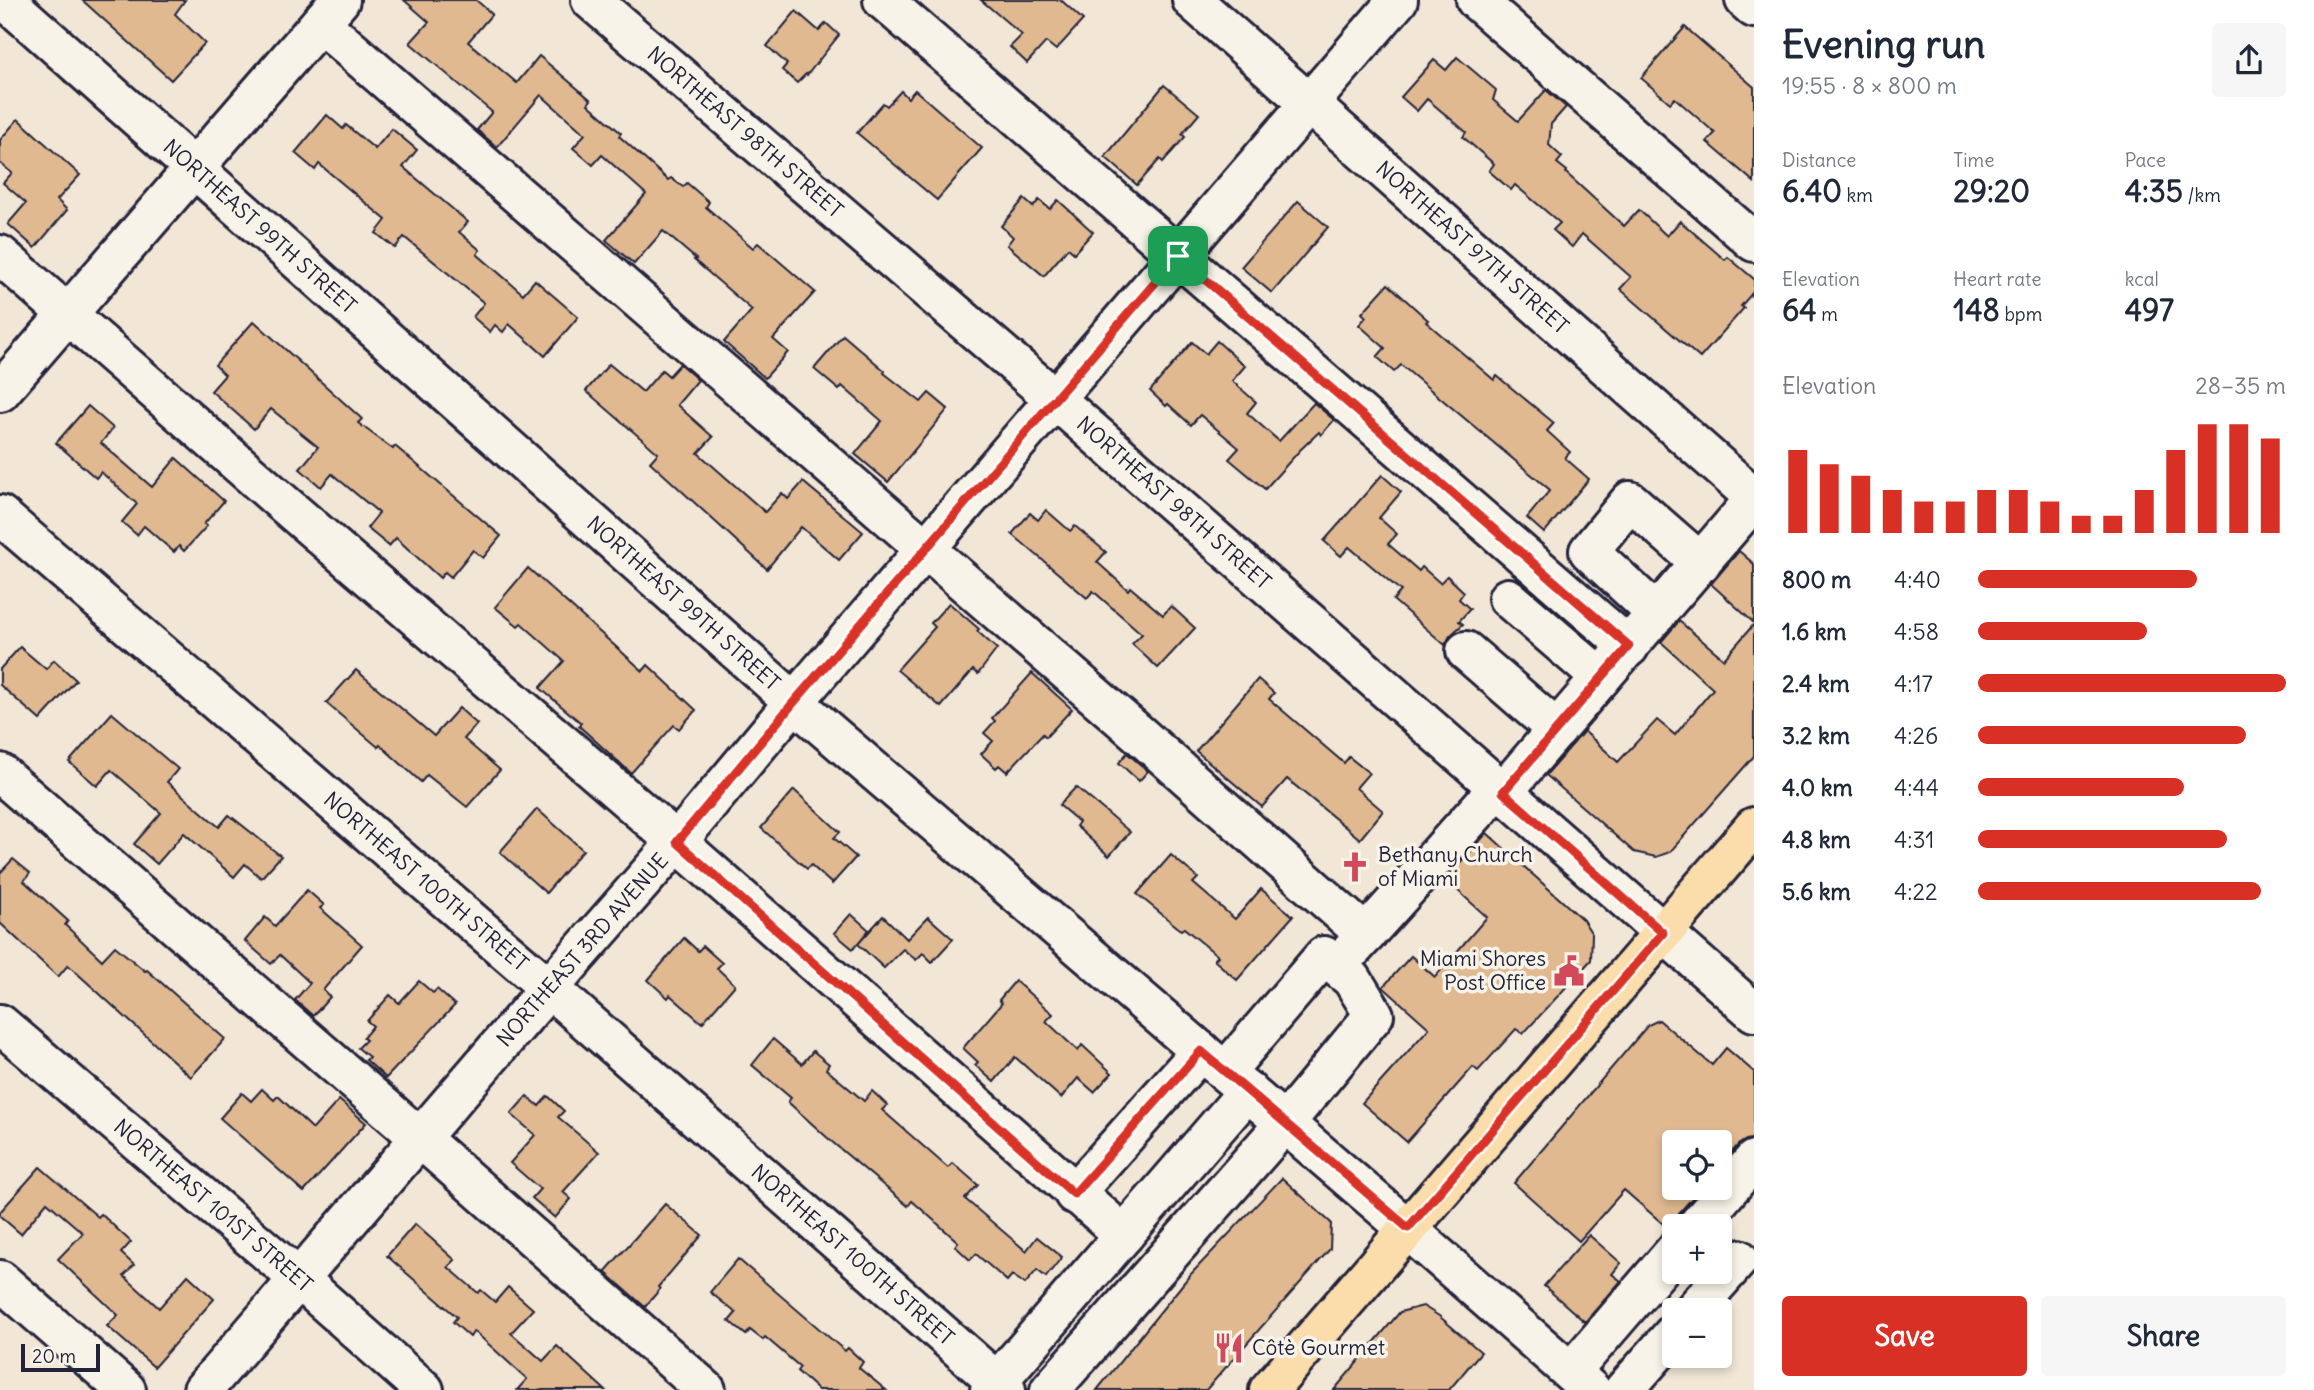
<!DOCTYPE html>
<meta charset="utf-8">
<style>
body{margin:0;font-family:Delius,sans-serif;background:#f6f6f7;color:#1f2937;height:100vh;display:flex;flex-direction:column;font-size:26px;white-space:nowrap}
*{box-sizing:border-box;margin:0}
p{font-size:23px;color:#747a83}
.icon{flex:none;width:38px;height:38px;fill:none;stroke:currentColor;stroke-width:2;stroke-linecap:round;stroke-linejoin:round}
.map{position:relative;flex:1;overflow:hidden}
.panel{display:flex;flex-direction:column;background:#fff;width:560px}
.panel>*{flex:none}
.fabs{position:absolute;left:1662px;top:1130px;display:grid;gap:14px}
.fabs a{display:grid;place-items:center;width:70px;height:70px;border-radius:7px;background:#fff;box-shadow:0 4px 10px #0003;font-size:35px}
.scale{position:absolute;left:21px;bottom:18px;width:79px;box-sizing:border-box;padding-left:7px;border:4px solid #22223b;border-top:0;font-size:19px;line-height:24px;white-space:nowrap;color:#22223b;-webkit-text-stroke:5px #f7f3e8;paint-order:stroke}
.pin{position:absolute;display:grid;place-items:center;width:60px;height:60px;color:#fff;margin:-30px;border-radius:14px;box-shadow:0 4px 10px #0006}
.round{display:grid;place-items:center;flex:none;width:74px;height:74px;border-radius:7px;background:#f6f6f7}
.overview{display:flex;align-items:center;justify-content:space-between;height:119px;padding:0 28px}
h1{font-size:38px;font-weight:700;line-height:52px}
.figures{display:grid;grid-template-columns:repeat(3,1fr);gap:10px;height:119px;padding:7px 28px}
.figures div{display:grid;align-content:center}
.figures b{font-size:30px;font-weight:700}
.figures small{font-size:19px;font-weight:400}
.figures p{font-size:19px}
.chart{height:196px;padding:14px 28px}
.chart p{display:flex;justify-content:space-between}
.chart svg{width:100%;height:126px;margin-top:7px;stroke:#d93025;stroke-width:6}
.button{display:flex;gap:14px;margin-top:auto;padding:14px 28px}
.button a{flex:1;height:80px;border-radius:7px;background:#d93025;color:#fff;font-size:28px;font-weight:700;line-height:80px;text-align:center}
.button a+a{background:#f6f6f7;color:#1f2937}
ul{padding:0 28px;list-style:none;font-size:23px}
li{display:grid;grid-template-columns:112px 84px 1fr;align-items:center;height:52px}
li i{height:18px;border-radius:9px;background:#d93025}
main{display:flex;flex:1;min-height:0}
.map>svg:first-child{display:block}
.building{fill:#e0b991;stroke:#22223b;stroke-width:2}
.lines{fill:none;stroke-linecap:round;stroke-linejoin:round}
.minor-casing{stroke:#22223b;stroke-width:44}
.major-casing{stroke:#22223b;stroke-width:44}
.minor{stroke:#f7f3e8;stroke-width:38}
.major{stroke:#faddab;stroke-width:38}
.route-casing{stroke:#fff;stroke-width:14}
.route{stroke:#d93025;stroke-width:9}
.labels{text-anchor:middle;stroke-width:7;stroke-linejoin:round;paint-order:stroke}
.street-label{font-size:21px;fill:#22223b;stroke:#f7f3e8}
.poi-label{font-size:21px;fill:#22223b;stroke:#f7f3e8;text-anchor:start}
</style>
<main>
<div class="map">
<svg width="1754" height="1390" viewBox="0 0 1754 1390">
<rect width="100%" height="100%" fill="#f2e7d7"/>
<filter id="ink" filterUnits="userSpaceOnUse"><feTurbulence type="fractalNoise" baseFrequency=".0143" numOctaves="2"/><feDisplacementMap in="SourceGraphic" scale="14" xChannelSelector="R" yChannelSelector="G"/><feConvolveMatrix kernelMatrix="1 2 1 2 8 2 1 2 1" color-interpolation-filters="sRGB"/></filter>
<g filter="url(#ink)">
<g class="building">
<path d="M 82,0 L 185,0 L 175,14 L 205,43 L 171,80 Z"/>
<path d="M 404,0 L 476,0 L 492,14 L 468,42 L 517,83 L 539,56 L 591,100 L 588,104 L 621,133 L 619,136 L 668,180 L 671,178 L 683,187 L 687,183 L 709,202 L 706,207 L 753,248 L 758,243 L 815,292 L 773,339 L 788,352 L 765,378 L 724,342 L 752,310 L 694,260 L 696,259 L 663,231 L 634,264 L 606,240 L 646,194 L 602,155 L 593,165 L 573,148 L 585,134 L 541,95 L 497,147 L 477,130 L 492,112 L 410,43 L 429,22 Z"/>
<path d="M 981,0 L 1061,0 L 1083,20 L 1056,50 L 1046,42 L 1027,63 L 1010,47 L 1022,35 Z"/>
<path d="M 796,11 L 819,31 L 826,23 L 839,35 L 807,75 L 806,74 L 797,83 L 782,70 L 787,64 L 767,46 Z"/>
<path d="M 1685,27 L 1754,87 L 1754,182 L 1707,142 L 1715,133 L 1675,98 L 1670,103 L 1641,78 Z"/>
<path d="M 1457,57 L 1496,90 L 1493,100 L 1518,121 L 1546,90 L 1566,107 L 1551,124 L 1549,145 L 1562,157 L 1557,163 L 1567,171 L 1566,173 L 1624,226 L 1639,210 L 1667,236 L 1680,221 L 1725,260 L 1728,257 L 1754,279 L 1754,291 L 1741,306 L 1744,308 L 1700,358 L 1620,289 L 1631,277 L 1582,234 L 1572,247 L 1553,230 L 1560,223 L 1515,185 L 1511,190 L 1489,171 L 1494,164 L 1463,137 L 1466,132 L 1427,99 L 1417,111 L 1401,97 L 1434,60 L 1446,70 Z"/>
<path d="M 1164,85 L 1199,114 L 1182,134 L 1185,137 L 1163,162 L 1160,159 L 1137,185 L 1105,157 Z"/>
<path d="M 915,90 L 982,148 L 937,200 L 857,133 L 883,103 L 887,106 L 901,91 L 908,98 Z"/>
<path d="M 327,115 L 343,129 L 346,125 L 375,149 L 392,129 L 417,150 L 403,167 L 468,222 L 459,232 L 480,250 L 477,254 L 523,294 L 535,280 L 578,317 L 545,356 L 509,324 L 503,332 L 495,325 L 490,332 L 473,317 L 484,303 L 404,237 L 395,248 L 376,233 L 386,220 L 319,164 L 315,170 L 295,153 Z"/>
<path d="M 18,119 L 80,175 L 57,200 L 67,210 L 35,248 L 8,224 L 26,203 L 3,183 L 12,173 L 0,163 L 0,140 Z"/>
<path d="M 1024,199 L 1033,207 L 1039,200 L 1050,209 L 1058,200 L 1093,232 L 1074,253 L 1068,248 L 1044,276 L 1007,245 L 1013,237 L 1001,226 Z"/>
<path d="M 1298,201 L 1328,227 L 1272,293 L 1241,267 Z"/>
<path d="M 1388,284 L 1428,320 L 1426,322 L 1494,380 L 1497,376 L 1554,423 L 1547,431 L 1570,452 L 1565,458 L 1589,479 L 1544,533 L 1527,518 L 1550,490 L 1401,365 L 1394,372 L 1377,357 L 1385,348 L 1359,325 L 1366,317 L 1362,313 Z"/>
<path d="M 254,321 L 362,419 L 358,423 L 393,449 L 395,446 L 501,536 L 483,558 L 473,550 L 451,577 L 445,572 L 440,578 L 396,538 L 389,546 L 367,528 L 379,513 L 332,474 L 321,487 L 300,469 L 318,447 L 271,409 L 254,429 L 211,391 L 225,375 L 215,365 Z"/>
<path d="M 843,335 L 885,371 L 884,373 L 921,402 L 929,393 L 948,409 L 888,482 L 855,454 L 882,421 L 842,386 L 839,390 L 814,369 Z"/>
<path d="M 1217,341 L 1245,366 L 1232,381 L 1256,402 L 1247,413 L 1279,441 L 1314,403 L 1334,420 L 1321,435 L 1319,432 L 1300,450 L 1265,489 L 1229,459 L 1239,448 L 1200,415 L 1191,425 L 1168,404 L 1166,406 L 1150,391 L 1192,342 L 1206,354 Z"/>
<path d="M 609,364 L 643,392 L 662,370 L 669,376 L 680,364 L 698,380 L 677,405 L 713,437 L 698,453 L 765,512 L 782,493 L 788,499 L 803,482 L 863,532 L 839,560 L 801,527 L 767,569 L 650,462 L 658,453 L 586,391 Z"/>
<path d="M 88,406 L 113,428 L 101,443 L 152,487 L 176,458 L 224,501 L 204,524 L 207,526 L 184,551 L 179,546 L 174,552 L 144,526 L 137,535 L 122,522 L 137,504 L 101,472 L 96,478 L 56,443 Z"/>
<path d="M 1382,475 L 1401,492 L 1379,518 L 1397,534 L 1388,544 L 1419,571 L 1422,567 L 1440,583 L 1447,576 L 1464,592 L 1459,599 L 1470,609 L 1459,621 L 1463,624 L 1450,636 L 1445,645 L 1393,600 L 1401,591 L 1349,547 L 1341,556 L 1324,541 Z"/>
<path d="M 1046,510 L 1070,531 L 1075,526 L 1106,552 L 1097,562 L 1128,590 L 1130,587 L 1163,615 L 1171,606 L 1195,628 L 1158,668 L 1132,644 L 1142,634 L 1093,591 L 1087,598 L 1012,534 L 1030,513 L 1038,520 Z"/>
<path d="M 1739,551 L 1754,564 L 1754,623 L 1711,584 Z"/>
<path d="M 528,568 L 643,671 L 648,665 L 696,710 L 679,729 L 674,725 L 631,773 L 579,726 L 581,723 L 540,688 L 564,661 L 521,623 L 518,626 L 495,607 Z"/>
<path d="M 949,603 L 979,629 L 977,631 L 997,649 L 978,674 L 973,670 L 941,707 L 897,670 L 935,627 L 931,623 Z"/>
<path d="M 1679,621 L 1724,659 L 1754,624 L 1754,756 L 1670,852 L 1656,857 L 1634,852 L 1546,775 L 1584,731 L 1618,762 L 1657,720 L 1675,735 L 1713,689 L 1661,642 Z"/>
<path d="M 20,647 L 46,669 L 54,660 L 76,680 L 40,720 L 0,685 L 0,669 Z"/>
<path d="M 356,670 L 434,736 L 459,708 L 477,724 L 464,739 L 500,770 L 467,807 L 427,775 L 421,782 L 380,745 L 378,747 L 326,703 Z"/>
<path d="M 1032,673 L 1072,709 L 1046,737 L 1043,734 L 1007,772 L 999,765 L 996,768 L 981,754 L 993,741 L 984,733 L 995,721 L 992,718 Z"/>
<path d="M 1258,679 L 1274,693 L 1269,699 L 1344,763 L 1349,757 L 1369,773 L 1356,788 L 1383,811 L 1360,839 L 1287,779 L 1262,807 L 1196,751 Z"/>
<path d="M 112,713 L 178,769 L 167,782 L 219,827 L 229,815 L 281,856 L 261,878 L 245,864 L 234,877 L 184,833 L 157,864 L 134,844 L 161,813 L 111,770 L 97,786 L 69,762 Z"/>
<path d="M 1127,753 L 1148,771 L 1139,781 L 1119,763 Z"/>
<path d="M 1076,787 L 1130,832 L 1109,856 L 1076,826 L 1079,822 L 1059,805 Z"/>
<path d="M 794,790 L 840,832 L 834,838 L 856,857 L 832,884 L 811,865 L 807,869 L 761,828 Z"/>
<path d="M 537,809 L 583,850 L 546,893 L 500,852 Z"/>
<path d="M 1487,833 L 1583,920 L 1592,934 L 1591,960 L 1523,1034 L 1516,1029 L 1478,1071 L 1473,1067 L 1407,1142 L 1362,1103 L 1429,1028 L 1383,987 L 1411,956 L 1435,977 L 1487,917 L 1445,879 Z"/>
<path d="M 1171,855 L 1198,878 L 1193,883 L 1235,919 L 1261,889 L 1293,916 L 1237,980 L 1214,960 L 1218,956 L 1184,928 L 1181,930 L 1137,894 Z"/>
<path d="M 13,859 L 30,873 L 24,881 L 68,921 L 65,925 L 102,960 L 115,946 L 145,971 L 147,970 L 225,1039 L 191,1077 L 68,965 L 58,977 L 0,923 L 0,873 Z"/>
<path d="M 307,890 L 324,905 L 320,908 L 362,945 L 323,990 L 330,997 L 313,1016 L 295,1000 L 310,983 L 280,955 L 271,964 L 245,941 L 265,917 L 275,926 Z"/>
<path d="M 851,914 L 869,930 L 853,949 L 834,933 Z"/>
<path d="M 883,916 L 907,939 L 928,917 L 953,939 L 932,962 L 923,953 L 916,960 L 903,949 L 884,968 L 858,944 Z"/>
<path d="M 684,938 L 698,951 L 703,946 L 722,963 L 717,968 L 735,985 L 702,1023 L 670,995 L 668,998 L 648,980 Z"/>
<path d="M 419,981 L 433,993 L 437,989 L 455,1005 L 386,1078 L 366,1060 L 369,1057 L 358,1048 L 366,1040 L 363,1038 L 373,1026 L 367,1021 L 390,995 L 399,1003 Z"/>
<path d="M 1015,981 L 1053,1014 L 1046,1021 L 1078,1051 L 1082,1045 L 1112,1073 L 1094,1092 L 1078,1078 L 1061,1098 L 1015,1057 L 994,1082 L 975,1065 L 978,1062 L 963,1048 L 1002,1003 L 999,1000 Z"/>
<path d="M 1659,1020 L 1712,1065 L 1726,1048 L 1754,1072 L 1754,1139 L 1746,1140 L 1738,1145 L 1720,1166 L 1720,1143 L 1675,1143 L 1675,1188 L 1701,1188 L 1679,1213 L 1675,1222 L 1675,1230 L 1670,1230 L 1624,1190 L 1579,1241 L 1514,1183 L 1648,1025 Z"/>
<path d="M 773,1039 L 802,1064 L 813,1051 L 829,1064 L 826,1069 L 864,1101 L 872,1091 L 887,1105 L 882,1110 L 948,1168 L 953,1163 L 978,1185 L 965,1199 L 1026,1251 L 1037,1237 L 1062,1257 L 1046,1277 L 1037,1270 L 1025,1284 L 1012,1275 L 1007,1281 L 976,1254 L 970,1260 L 955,1246 L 958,1242 L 919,1207 L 912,1201 L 908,1206 L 831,1141 L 788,1102 L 791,1098 L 752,1065 Z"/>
<path d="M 262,1089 L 274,1100 L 278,1096 L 313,1129 L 339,1100 L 366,1123 L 304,1192 L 220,1118 L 242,1093 L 251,1101 Z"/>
<path d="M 527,1096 L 539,1106 L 548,1096 L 564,1111 L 558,1117 L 599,1152 L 563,1192 L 571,1199 L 555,1218 L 532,1198 L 540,1189 L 510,1163 L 535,1135 L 511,1114 Z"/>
<path d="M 40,1167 L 98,1217 L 101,1214 L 131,1242 L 121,1253 L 134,1265 L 124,1276 L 159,1308 L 188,1275 L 214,1299 L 154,1367 L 107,1326 L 118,1315 L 58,1259 L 83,1233 L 47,1202 L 21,1234 L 0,1216 L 0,1212 Z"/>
<path d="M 1282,1178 L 1331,1223 L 1330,1249 L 1206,1390 L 1097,1390 L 1190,1275 Z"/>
<path d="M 665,1204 L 702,1235 L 658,1287 L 660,1289 L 645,1307 L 605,1272 Z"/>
<path d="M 415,1224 L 455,1260 L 448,1267 L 478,1293 L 481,1290 L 495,1302 L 508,1287 L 533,1309 L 511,1333 L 543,1361 L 557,1346 L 605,1390 L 517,1390 L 527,1379 L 474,1331 L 470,1337 L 453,1322 L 457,1317 L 387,1256 Z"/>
<path d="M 1589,1235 L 1621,1263 L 1612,1274 L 1621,1281 L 1585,1322 L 1544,1286 Z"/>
<path d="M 738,1259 L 845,1351 L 848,1348 L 863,1362 L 859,1368 L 886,1390 L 818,1390 L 797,1371 L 800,1367 L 765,1337 L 763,1340 L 750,1330 L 746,1335 L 729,1321 L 736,1313 L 710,1292 Z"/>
<path d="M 1423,1306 L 1439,1316 L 1481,1352 L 1449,1390 L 1334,1390 L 1400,1312 Z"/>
</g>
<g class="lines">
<g class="minor-casing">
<g id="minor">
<path id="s1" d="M 5,0 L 794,702 L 1380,1205 L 1591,1390"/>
<path id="s2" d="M 591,0 L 1055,399 L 1754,1012"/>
<path d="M 883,0 L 1629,647"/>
<path id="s3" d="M 1192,0 L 1754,497"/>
<path d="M 1476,0 L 1754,242"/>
<path d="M 1745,0 L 1754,8"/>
<path d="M 320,23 L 1140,735 L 1366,935"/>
<path d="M 0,255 L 283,503 L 677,842 L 1124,1235"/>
<path d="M 0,392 L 340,0"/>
<path id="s4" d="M 0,515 L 549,988 L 1006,1390"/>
<path d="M 1508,598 L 1601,678"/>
<path d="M 1657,614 L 1589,551 L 1630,501 L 1701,563"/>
<path d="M 1466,651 L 1557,730"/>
<path d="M 0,773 L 420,1138 L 706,1390"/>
<path d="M 1503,792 L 1754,500"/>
<path d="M 1350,952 L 1498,788"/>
<path id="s5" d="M 0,1024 L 299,1279 L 424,1390"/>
<path d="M 1074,1194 L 1201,1051"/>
<path d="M 1696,1227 L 1754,1160"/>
<path d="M 0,1280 L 126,1390"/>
<path d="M 1693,1311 L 1739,1259"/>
<path d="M 1571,1372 L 1675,1251"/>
<path id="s6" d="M 203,1390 L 549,988 L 677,842 L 794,702 L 1398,0"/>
<path d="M 990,1390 L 1248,1091"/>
<path d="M 1050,1390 L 1285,1123 L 1374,1015 L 1352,979 L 1324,956 L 1225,1072"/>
<path d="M 1624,1390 L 1675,1332"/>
</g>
</g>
<g class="major-casing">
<path id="major" d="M 1269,1390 L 1754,827"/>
</g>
<use href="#minor" class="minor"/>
<use href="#major" class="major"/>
</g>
</g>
<g class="lines" filter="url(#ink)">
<g class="route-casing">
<path id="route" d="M 1178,256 L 1629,646 L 1503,792 L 1663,933 L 1408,1228 L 1201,1051 L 1074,1194 L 677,842 L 794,702 Z"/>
</g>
<use href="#route" class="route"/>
</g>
<defs>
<g id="church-bare" transform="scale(2.415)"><path d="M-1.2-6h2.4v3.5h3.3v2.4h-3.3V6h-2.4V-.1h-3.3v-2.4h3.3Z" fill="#d1495b" stroke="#f7f3e8" stroke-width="2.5" paint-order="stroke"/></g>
<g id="civic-bare" transform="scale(2.415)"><path d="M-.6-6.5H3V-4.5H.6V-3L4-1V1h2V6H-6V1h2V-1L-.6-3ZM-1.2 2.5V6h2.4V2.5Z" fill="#d1495b" stroke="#f7f3e8" stroke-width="2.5" paint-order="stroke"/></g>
<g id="restaurant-bare" transform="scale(2.415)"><path d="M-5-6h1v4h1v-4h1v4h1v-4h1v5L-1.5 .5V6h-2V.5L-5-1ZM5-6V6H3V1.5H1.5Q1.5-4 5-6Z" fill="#d1495b" stroke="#f7f3e8" stroke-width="2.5" paint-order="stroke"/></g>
</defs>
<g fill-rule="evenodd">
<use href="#church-bare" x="1355" y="867"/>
<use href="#civic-bare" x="1569" y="971"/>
<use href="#restaurant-bare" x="1229" y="1348"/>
</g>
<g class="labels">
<g class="street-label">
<text dy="7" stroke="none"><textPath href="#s2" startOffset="203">NORTHEAST 98TH STREET</textPath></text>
<text dy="7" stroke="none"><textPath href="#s1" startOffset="341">NORTHEAST 99TH STREET</textPath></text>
<text dy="7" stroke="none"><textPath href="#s3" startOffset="374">NORTHEAST 97TH STREET</textPath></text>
<text dy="7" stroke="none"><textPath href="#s2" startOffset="770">NORTHEAST 98TH STREET</textPath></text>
<text dy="7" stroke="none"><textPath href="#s1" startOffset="908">NORTHEAST 99TH STREET</textPath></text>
<text dy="7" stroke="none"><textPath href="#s4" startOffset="562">NORTHEAST 100TH STREET</textPath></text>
<text dy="7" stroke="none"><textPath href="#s6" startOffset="581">NORTHEAST 3RD AVENUE</textPath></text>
<text dy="7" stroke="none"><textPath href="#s5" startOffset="280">NORTHEAST 101ST STREET</textPath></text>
<text dy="7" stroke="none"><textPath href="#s4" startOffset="1129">NORTHEAST 100TH STREET</textPath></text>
</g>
<g class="poi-label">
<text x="1378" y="862">Bethany Church<tspan x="1378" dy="24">of Miami</tspan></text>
<text x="1546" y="966" text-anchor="end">Miami Shores<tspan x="1546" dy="24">Post Office</tspan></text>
<text x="1252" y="1355">Côtè Gourmet</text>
</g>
</g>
</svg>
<div class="fabs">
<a><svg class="icon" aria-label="locate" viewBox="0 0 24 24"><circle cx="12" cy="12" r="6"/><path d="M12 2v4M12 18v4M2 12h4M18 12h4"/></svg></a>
<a>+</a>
<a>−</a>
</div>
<div class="scale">20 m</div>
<div class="pin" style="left:1178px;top:256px;background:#1e9e55"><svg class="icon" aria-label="arrive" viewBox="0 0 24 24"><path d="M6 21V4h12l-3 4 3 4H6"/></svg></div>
</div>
<section class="panel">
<div class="overview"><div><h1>Evening run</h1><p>19:55 · 8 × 800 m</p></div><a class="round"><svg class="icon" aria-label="share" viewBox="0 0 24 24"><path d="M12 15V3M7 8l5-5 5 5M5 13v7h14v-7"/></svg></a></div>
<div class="figures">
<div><p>Distance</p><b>6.40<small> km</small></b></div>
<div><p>Time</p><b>29:20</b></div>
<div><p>Pace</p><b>4:35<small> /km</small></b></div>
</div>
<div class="figures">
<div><p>Elevation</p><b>64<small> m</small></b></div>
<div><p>Heart rate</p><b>148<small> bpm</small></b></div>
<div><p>kcal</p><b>497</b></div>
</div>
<div class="chart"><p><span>Elevation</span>28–35 m</p>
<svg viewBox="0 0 160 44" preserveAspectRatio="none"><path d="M5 44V15M15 44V20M25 44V24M35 44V29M45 44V33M55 44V33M65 44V29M75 44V29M85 44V33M95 44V38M105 44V38M115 44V29M125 44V15M135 44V6M145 44V6M155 44V11"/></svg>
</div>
<ul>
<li><b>800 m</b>4:40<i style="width:71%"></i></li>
<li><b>1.6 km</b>4:58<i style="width:55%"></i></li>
<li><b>2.4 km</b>4:17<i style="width:100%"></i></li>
<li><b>3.2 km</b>4:26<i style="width:87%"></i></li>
<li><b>4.0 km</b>4:44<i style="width:67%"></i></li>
<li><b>4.8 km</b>4:31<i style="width:81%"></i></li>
<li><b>5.6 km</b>4:22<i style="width:92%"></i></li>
</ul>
<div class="button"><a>Save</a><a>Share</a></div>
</section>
</main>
